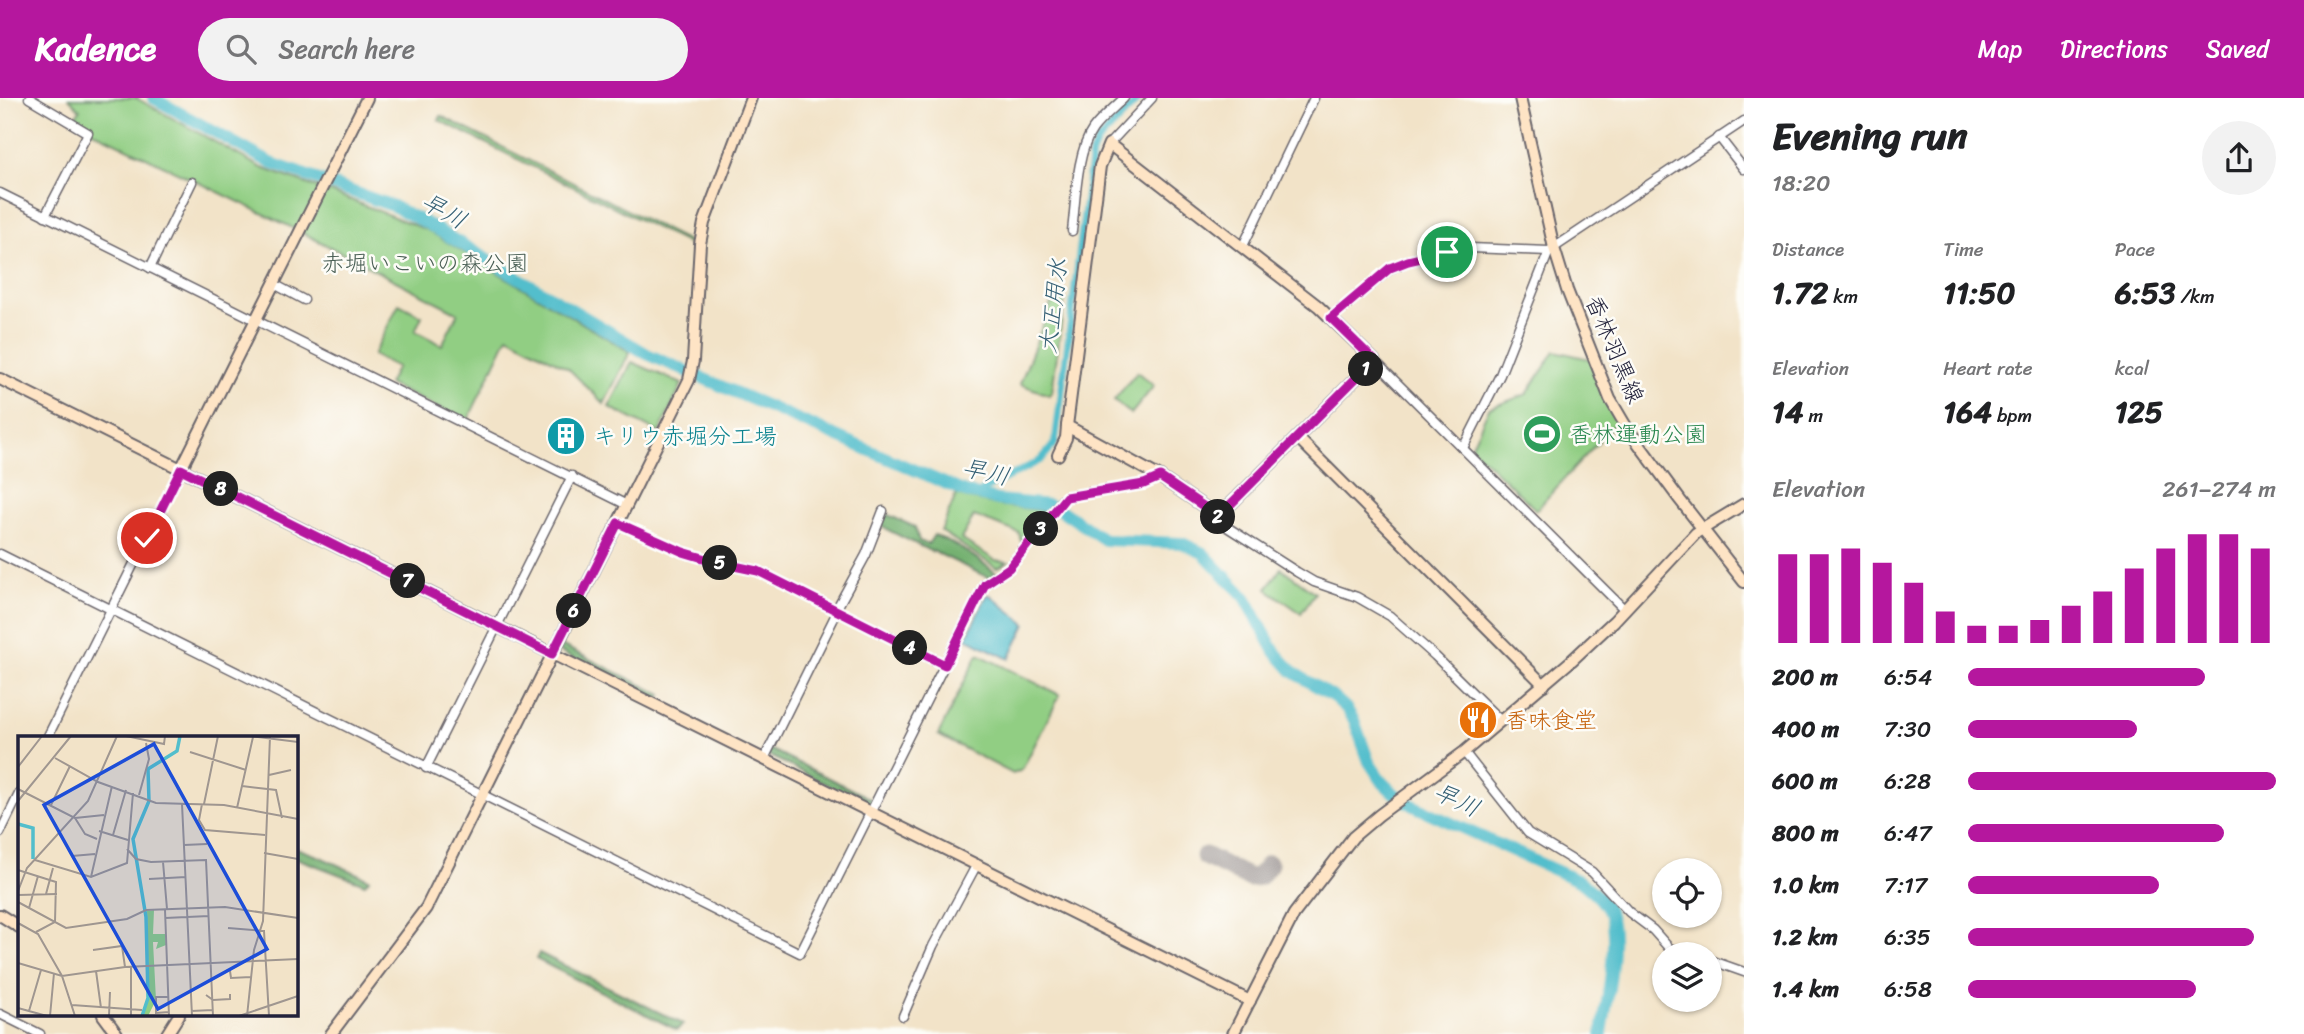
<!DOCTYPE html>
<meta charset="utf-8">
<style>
body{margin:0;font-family:Sriracha,"Klee One",sans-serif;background:#f2f2f2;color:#202124;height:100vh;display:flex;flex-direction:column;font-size:26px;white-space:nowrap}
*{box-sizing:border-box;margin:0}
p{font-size:23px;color:#757577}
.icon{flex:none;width:38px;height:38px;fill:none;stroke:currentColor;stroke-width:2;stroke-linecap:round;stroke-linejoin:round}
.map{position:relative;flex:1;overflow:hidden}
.drawer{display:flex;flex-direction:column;background:#fff;width:560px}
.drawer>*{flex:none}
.fabs{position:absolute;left:1652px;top:760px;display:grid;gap:14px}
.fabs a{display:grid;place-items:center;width:70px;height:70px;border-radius:50%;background:#fff;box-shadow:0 2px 5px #0004;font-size:35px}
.pin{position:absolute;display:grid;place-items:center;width:60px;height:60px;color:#fff;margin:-30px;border:4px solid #fff;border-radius:50%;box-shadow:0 2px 7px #0007}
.km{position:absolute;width:35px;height:35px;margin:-18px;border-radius:50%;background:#222;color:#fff;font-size:19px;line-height:35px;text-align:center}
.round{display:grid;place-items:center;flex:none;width:74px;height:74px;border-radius:37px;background:#f2f2f2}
.summary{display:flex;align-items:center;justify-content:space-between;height:119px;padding:0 28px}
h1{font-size:38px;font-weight:700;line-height:52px}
.stats{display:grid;grid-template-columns:repeat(3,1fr);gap:10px;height:119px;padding:7px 28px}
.stats div{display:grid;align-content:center}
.stats b{font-size:30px;font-weight:700}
.stats small{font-size:19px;font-weight:400}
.stats p{font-size:19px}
.chart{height:196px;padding:14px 28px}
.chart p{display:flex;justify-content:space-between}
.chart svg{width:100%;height:126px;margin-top:7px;stroke:#b5179e;stroke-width:6}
ul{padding:0 28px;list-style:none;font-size:23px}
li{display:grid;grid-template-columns:112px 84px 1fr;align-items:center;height:52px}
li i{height:18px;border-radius:9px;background:#b5179e}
header{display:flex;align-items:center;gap:42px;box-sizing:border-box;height:98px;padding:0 35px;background:#b5179e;color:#fff}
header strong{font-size:33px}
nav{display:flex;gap:38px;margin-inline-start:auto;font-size:24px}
.search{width:490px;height:63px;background:#f2f2f2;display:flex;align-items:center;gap:18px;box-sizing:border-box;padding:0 24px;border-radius:38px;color:#757577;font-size:26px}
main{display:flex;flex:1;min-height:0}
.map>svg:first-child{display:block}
.green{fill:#91ce83;stroke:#5a785f;stroke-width:2}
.forest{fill:#74b171;stroke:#4b6a56;stroke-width:2}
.water{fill:#52becc;stroke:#3a7084;stroke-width:2}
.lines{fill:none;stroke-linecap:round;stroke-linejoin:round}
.canal{stroke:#52becc;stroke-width:7}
.river{stroke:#52becc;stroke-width:12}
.taxiway{stroke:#8a8282;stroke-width:19}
.street-casing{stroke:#6b666c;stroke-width:11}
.secondary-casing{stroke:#6b666c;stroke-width:14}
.street{stroke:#fff;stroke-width:8}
.secondary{stroke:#fee4c5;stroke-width:10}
.route-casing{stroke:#fff;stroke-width:14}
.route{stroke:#b5179e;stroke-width:9}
.labels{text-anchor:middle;stroke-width:5;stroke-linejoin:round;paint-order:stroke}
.park-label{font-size:23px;fill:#495e54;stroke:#fdfcf7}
.street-label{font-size:23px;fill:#22223b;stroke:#fdfcf7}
.leisure-label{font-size:23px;fill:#27864d;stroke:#fdfcf7;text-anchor:start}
.culture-label{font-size:23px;fill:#0d838f;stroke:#fdfcf7;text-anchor:start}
.food-label{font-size:23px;fill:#c56008;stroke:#fdfcf7;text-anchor:start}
.water-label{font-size:24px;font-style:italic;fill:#356075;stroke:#fdfcf7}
.inset-river{fill:none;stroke:#52becc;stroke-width:3.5}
.inset-road{fill:none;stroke:#9f9690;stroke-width:2}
.view{fill:#1d4ed8;fill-opacity:0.15;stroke:#1d4ed8;stroke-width:3.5}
.inset-edge{fill:none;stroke:#22223b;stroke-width:3.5}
</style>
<header>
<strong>Kadence</strong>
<div class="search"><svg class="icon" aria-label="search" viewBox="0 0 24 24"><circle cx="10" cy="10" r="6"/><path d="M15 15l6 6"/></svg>Search here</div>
<nav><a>Map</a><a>Directions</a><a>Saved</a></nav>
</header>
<main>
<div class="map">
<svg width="1744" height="936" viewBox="0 0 1744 936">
<rect width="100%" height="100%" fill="#fdfcf7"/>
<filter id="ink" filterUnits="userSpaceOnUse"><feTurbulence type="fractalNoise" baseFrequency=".0143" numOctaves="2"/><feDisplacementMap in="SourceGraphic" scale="14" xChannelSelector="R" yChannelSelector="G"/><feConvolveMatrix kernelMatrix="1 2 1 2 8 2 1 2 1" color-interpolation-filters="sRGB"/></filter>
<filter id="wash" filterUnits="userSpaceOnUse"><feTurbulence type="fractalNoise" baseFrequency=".00686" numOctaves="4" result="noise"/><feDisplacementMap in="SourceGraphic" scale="28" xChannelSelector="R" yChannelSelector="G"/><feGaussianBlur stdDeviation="1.57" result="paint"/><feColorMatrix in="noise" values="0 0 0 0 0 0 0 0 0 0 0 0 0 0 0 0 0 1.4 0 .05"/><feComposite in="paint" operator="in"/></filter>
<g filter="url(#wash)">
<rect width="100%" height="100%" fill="#f2e3c8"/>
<g class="green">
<path d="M 69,0 L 136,0 L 262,70 L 318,90 L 326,97 L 328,93 L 427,132 L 630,254 L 604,306 L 568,270 L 508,238 L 467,324 L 388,286 L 397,269 L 373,257 L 399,206 L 422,218 L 415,233 L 442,247 L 458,215 L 297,132 L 92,33 L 89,30 L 73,22 L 80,12 Z"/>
<path d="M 441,18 L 696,147 L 696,150 L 439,22 Z"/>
<path d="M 1056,193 L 1065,199 L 1052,294 L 1049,297 L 1020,286 Z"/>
<path d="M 1555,253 L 1590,261 L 1618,322 L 1536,412 L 1471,349 L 1489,310 L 1527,296 Z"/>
<path d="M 632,264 L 682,286 L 659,335 L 609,309 Z"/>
<path d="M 1137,274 L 1154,288 L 1131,316 L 1114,302 Z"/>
<path d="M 956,397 L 997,407 L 1048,413 L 1040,418 L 1039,424 L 1022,446 L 1019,435 L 974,418 L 961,441 L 995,462 L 1008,464 L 997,470 L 941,433 Z"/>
<path d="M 1281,470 L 1315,495 L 1301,515 L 1267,491 Z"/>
<path d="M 978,556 L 1060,597 L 1022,672 L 1013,676 L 938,637 Z"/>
</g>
<g class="forest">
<path d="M 886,416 L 915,429 L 919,443 L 928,446 L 934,437 C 957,446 977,460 996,475 L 989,480 L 933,453 L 932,454 L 880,428 Z"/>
<path d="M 561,547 L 662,597 L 658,604 L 558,553 Z"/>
<path d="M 770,651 L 873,702 L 870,708 L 768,657 Z"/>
<path d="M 296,750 L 318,758 L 369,781 L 365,786 L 296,760 Z"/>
<path d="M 539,855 L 683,926 L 677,932 L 536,861 Z"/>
</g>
<path class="water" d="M 987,497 L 990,497 L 1026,526 L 1009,561 L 966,540 Z"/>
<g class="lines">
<path class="canal" d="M 976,396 L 1041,362 L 1055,345 L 1092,55 L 1097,44 L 1140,0"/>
<path class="river" d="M 153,0 L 271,65 L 393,108 L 428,126 L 647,256 L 965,394 L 998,402 L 1049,407 L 1062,413 L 1105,442 L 1182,445 L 1203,455 L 1245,499 L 1275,554 L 1285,565 L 1293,574 L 1335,600 L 1346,610 L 1354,622 L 1369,664 L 1383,685 L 1395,696 L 1414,708 L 1581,784 C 1593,794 1608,805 1611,821 C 1618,849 1606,906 1602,936"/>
<path class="taxiway" d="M 1205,758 L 1245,778 L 1250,780 L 1260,778 L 1269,766"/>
</g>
</g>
<g filter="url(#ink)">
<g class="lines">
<g class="street-casing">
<g id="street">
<path d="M 29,0 L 88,35 L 45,118"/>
<path d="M 1719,39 L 1744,71"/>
<path d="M 1109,46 L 1152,0"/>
<path d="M 0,95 L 627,407"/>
<path d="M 1072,133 C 1076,103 1076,55 1093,31 C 1101,20 1114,10 1124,0"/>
<path d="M 1242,150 L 1314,0"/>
<path d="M 150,170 L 192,84"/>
<path d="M 274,186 L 304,202"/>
<path d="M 1331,220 L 1390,171 L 1408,163 L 1470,150 L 1549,153 L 1744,23"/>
<path d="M 1374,262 L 1625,512"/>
<path d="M 1463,350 L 1500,277 L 1549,153"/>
<path d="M 1217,420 L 1227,429 L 1297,474 L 1314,484 L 1357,499 L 1390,518 L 1435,558 L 1501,623"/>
<path d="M 618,425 L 683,454 L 720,465 L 758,473 L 945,567"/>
<path d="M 0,456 L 800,855 L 985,486 L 1009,470 L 1062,402 L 1070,398 L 1144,386 L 1160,379"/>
<path d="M 47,640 L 181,371"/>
<path d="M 1464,654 L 1528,735 L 1592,774 L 1629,814 L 1653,832 L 1669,850 L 1688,856"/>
<path d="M 764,661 L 836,516 L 837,510 L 866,457 L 883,413"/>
<path d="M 426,670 L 572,378"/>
<path d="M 0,735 L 19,696"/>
<path d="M 1710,862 L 1744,874"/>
<path d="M 0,916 L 40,936"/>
<path d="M 903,918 L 933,848 L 977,766"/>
</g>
</g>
<g class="secondary-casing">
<g id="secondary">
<path d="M 1520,0 L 1554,150 L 1567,192 L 1610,301 L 1627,330 L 1680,402 L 1744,484"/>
<path d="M 1109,46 L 1318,208 L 1374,262 L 1217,420 L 1206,410 L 1160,379 L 1067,328 L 1100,68 Z"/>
<path d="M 0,281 L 1250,903"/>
<path d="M 1298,340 L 1544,587"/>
<path d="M 1058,357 L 1066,340 L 1067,328"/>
<path d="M 181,371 L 367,0"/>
<path d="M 0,817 L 19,829"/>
<path d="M 103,917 L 117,936"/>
<path d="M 167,936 L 179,917"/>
<path d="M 331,936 L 426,810 L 689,282 L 693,263 L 700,146 L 704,125 L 751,0"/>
<path d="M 1233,936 L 1294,816 L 1353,739 L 1379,717 L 1464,654 L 1571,563 L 1614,523 L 1696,435 L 1744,406"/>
</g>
</g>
<use href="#street" class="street"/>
<use href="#secondary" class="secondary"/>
</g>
</g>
<g class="lines" filter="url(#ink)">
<g class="route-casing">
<path id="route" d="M 147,440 L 181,371 L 552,556 L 618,425 L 683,454 L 720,465 L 758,473 L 945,567 L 985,486 L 1009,470 L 1066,399 L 1144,386 L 1160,379 L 1206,410 L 1217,420 L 1220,417 L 1374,262 L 1331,220 L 1390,170 L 1408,163 L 1447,154"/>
</g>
<use href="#route" class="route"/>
</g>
<defs>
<g id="stadium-disc" transform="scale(2.0125)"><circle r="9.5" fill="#2e9e5b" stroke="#fdfcf7"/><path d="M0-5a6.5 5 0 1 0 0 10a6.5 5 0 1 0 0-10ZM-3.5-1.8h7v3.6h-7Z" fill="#fff"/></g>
<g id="building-disc" transform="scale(2.0125)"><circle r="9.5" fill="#0f9aa8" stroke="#fdfcf7"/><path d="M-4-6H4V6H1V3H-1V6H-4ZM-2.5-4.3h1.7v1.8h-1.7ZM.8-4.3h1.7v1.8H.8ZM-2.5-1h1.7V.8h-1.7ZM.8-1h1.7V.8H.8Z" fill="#fff"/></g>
<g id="restaurant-disc" transform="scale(2.0125)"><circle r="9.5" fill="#e8710a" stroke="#fdfcf7"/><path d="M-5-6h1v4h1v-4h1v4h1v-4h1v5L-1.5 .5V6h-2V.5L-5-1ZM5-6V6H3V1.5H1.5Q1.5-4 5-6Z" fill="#fff"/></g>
</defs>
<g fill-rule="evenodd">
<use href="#stadium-disc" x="1542" y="336"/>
<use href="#building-disc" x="566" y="338"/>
<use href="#restaurant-disc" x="1478" y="622"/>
</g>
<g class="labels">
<g class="park-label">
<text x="425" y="173">赤堀いこいの森公園</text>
</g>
<g class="street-label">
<text transform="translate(1615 251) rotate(67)" y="8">香林羽黒線</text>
</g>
<g class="leisure-label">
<text x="1569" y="344">香林運動公園</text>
</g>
<g class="culture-label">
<text x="593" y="346">キリウ赤堀分工場</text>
</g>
<g class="food-label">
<text x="1505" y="630">香味食堂</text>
</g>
<g class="water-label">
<text transform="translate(444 113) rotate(29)" y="8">早川</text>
<text transform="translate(1053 208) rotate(-83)" y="8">大正用水</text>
<text transform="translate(986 374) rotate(13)" y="8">早川</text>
<text transform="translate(1457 702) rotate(25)" y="8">早川</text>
</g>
</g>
<g transform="translate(18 638)">
<rect width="280" height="280" fill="#f2e3c8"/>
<path d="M 136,174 L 135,198 L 147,198 L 148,209 L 138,213 L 140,206 L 135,206 L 138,264 L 130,280 L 125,280 L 131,262 L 129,175 Z" fill="#91ce83"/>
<path class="inset-river" d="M 0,88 L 15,92 L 15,123M 124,280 L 130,262 L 128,181 L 115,103 L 131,65 L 130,33 L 159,15 L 162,0"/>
<path class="inset-road" d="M 108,0 L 146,8 L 147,0M 232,0 L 280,6M 172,16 L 228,34M 37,22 L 80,46 L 138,67 L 206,69 L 280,83M 0,31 L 24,0M 251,39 L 273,34M 224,50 L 258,54 L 264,82M 0,53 L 57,82 L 67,98 L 79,103M 121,59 L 131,23 L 128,7M 0,65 L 53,0M 164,68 L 174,280M 184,68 L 181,84 L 187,94 L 247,99M 186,68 L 200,0M 33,69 L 52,30M 219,72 L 235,1M 57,82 L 86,79M 81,95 L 110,104M 95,99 L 108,54M 166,109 L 189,108M 109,113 L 118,123 L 133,126 L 188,124 L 195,280M 246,117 L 280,123M 54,120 L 77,118M 17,124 L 73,141 L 109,127 L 115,57M 145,126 L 149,173M 0,134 L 38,146 L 37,186 L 18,196M 73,141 L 94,50M 131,143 L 168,141M 0,155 L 9,132 L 70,65 L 99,0M 28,158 L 35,132M 0,159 L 39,158M 0,166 L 48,192 L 109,183 L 128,174 L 207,171 L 280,182M 11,172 L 20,140M 147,174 L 151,280M 147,182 L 191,180M 0,187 L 20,198 L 44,240 L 57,280M 210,192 L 246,195 L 251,280M 75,214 L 104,210 L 107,231M 0,227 L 44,240 L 107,231 L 280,223M 78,235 L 83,272M 212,235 L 213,242 L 233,241M 188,259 L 195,264 L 212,263 L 212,258M 151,261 L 138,261 L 138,277 L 151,276M 54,269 L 124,274M 0,272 L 29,280M 11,275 L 23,234M 173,275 L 195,274M 32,280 L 36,237M 91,280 L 92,256M 113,280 L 113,231M 221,280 L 280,260M 229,280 L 236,214 L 245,185 L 252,0"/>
<path class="view" d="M 136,8 L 249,213 L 140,273 L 26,69 Z"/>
<rect width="280" height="280" class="inset-edge"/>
</g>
</svg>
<div class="fabs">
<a><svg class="icon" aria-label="locate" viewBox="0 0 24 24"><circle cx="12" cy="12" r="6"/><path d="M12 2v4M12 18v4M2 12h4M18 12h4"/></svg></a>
<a><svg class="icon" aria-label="layers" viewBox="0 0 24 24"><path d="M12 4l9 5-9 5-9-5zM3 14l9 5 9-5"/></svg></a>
</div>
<div class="pin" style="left:1447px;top:154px;background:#1e9e55"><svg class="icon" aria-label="arrive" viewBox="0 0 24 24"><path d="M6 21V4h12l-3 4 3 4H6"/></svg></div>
<div class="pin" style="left:147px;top:440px;background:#d93025"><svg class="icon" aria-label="check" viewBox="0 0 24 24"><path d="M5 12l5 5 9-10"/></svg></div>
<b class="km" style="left:1366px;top:271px">1</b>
<b class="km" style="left:1218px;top:419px">2</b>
<b class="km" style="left:1041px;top:431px">3</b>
<b class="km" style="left:910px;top:550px">4</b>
<b class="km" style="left:720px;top:465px">5</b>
<b class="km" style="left:574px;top:513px">6</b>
<b class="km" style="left:408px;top:483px">7</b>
<b class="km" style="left:221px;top:391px">8</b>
</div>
<section class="drawer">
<div class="summary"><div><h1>Evening run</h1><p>18:20</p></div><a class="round"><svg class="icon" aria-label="share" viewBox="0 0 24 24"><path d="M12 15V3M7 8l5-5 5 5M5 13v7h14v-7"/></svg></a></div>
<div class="stats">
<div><p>Distance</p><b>1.72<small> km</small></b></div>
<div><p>Time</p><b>11:50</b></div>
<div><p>Pace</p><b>6:53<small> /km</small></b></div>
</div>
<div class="stats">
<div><p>Elevation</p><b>14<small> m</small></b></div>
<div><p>Heart rate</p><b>164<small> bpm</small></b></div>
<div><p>kcal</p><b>125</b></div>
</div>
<div class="chart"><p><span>Elevation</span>261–274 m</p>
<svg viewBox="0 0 160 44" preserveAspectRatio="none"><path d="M5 44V13M15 44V13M25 44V11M35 44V16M45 44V23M55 44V33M65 44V38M75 44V38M85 44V36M95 44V31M105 44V26M115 44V18M125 44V11M135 44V6M145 44V6M155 44V11"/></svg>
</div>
<ul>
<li><b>200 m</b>6:54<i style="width:77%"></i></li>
<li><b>400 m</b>7:30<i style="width:55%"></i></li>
<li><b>600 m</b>6:28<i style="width:100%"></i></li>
<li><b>800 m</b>6:47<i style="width:83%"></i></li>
<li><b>1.0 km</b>7:17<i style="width:62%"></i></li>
<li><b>1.2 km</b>6:35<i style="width:93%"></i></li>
<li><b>1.4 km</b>6:58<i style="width:74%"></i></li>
</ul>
</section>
</main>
